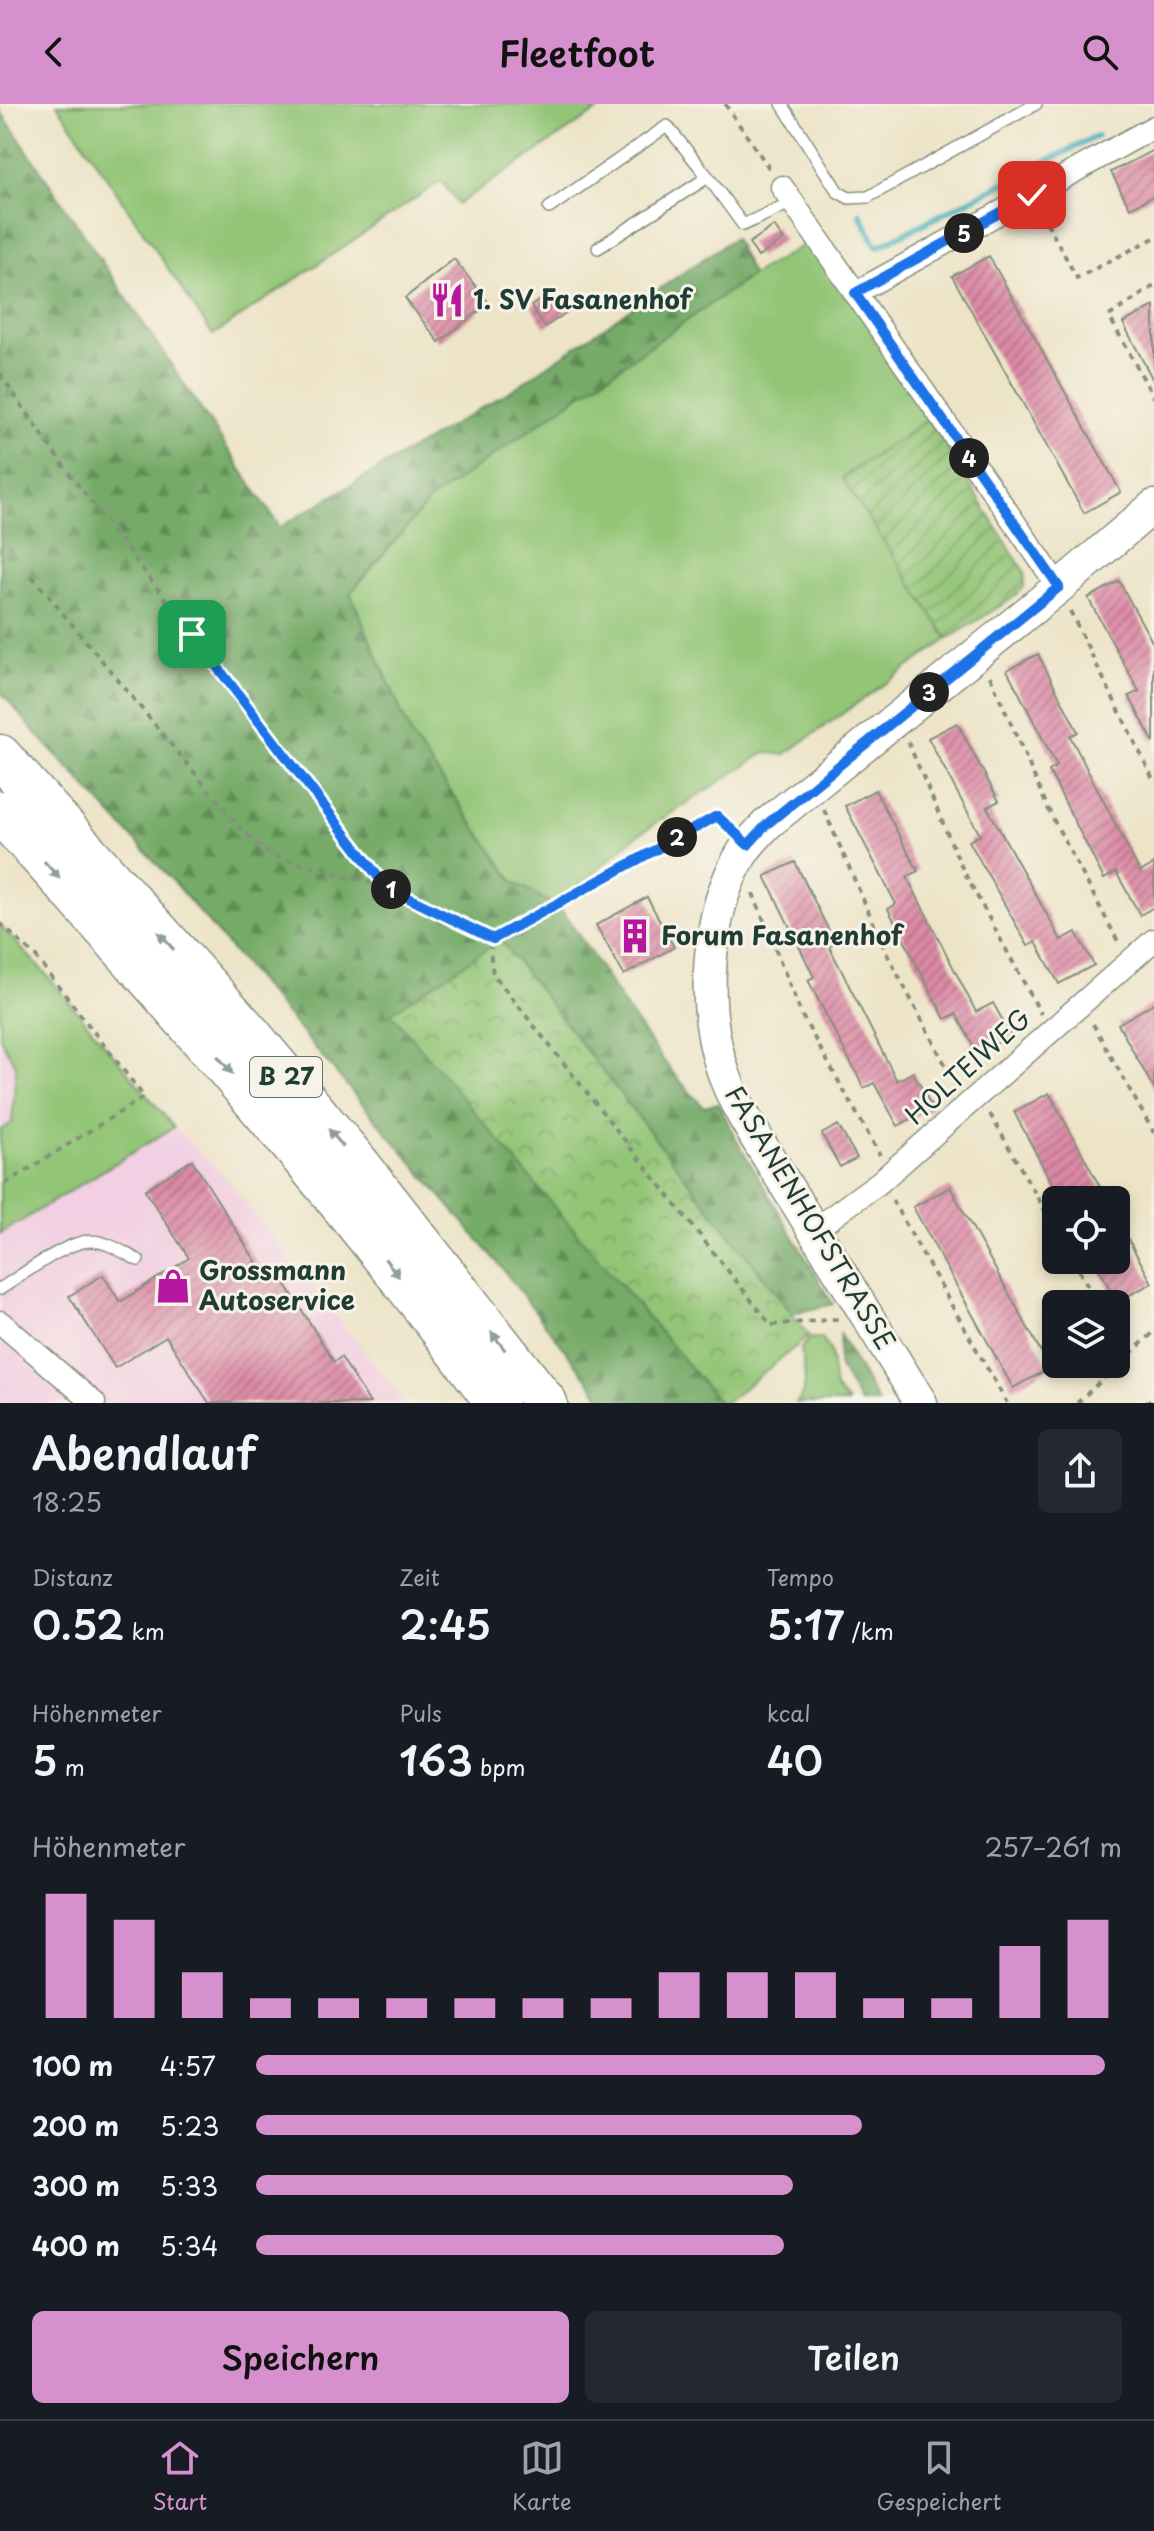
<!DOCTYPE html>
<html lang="de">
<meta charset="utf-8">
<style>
body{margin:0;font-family:"Playpen Sans",sans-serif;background:#242831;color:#f1f3f6;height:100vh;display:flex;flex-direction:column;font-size:30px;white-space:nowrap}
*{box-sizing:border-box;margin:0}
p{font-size:26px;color:#9ea1a6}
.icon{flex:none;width:44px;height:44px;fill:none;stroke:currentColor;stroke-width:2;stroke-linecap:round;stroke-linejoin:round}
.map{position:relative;height:1299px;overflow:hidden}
.details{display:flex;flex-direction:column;background:#171b24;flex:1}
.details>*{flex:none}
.controls{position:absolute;left:1042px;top:1082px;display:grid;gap:16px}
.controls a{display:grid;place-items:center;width:88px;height:88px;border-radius:12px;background:#171b24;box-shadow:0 4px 12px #0003;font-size:40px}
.pin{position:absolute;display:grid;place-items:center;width:68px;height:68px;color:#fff;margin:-34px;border-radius:16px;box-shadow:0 4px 12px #0006}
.km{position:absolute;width:40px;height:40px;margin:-20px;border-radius:50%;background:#222;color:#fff;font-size:22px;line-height:40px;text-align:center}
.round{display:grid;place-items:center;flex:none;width:84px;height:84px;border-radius:12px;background:#242831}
.headline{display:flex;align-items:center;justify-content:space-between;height:136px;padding:0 32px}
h1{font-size:44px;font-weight:600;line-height:60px}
.stats{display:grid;grid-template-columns:repeat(3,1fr);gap:12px;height:136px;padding:8px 32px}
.stats div{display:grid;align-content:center}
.stats b{font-size:40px;font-weight:600}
.stats small{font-size:22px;font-weight:400}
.stats p{font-size:22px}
.chart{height:224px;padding:16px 32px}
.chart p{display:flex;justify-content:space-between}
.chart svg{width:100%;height:144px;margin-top:8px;stroke:#d690ce;stroke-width:6}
.button{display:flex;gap:16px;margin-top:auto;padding:16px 32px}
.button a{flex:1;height:92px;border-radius:12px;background:#d690ce;color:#111;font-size:32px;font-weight:600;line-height:92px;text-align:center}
.button a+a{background:#242831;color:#f1f3f6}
ul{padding:0 32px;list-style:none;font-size:26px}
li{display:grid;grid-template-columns:128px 96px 1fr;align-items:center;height:60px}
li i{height:20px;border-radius:10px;background:#d690ce}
header{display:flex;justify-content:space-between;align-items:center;height:104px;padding:0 32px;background:#d690ce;color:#111;font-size:36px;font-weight:600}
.tab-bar{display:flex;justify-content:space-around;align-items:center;height:112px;border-top:2px solid #363941;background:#171b24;font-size:22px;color:#9ea1a6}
.tab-bar a{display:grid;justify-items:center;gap:4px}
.tab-bar .selected{color:#d690ce}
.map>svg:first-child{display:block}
.built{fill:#f2cfe2}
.grass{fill:#92c576;stroke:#588155;stroke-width:2}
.forest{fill:url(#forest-firs);stroke:#4a744e;stroke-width:2}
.park{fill:url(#park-crowns);stroke:#588155;stroke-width:2}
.garden{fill:url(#garden-furrows);stroke:#588155;stroke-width:2}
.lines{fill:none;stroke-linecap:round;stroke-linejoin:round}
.stream{stroke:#3babb7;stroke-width:6}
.building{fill:url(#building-hatch)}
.lane-casing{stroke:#86907e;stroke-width:14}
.street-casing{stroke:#86907e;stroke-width:25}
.secondary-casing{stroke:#86907e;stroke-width:35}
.highway-casing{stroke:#86907e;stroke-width:45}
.path{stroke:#86907e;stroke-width:4;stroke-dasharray:6 6;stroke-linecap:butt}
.lane{stroke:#fff;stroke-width:11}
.street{stroke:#fff;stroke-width:22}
.secondary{stroke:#fff;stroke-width:32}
.highway{stroke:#fff;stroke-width:42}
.oneway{fill:#8f9e9a}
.route-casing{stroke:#fff;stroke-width:16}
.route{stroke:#1a73e8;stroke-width:10}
.labels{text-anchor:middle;stroke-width:6;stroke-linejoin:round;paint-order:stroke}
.shield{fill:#f7f3e8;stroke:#60746a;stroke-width:2}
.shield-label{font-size:24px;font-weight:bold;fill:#1f3d34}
.poi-label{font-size:26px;font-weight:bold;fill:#1f3d34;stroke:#f7f3e8;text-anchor:start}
.street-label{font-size:26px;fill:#1f3d34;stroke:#f7f3e8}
</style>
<header><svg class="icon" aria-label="back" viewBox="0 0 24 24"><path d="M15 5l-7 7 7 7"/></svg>Fleetfoot<svg class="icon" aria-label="search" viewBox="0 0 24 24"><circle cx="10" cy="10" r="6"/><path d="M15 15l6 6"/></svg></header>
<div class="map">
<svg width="1154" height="1299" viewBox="0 0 1154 1299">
<defs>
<pattern id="forest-firs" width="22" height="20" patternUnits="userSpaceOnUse" patternTransform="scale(2)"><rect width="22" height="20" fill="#75aa67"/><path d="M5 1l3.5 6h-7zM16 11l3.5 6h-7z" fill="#5f8c56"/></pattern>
<pattern id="park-crowns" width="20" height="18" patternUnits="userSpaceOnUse" patternTransform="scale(2)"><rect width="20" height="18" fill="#92c576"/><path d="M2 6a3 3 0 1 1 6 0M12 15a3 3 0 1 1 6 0" fill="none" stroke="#77a162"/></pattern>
<pattern id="garden-furrows" width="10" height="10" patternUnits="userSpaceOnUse" patternTransform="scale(2)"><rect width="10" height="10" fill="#92c576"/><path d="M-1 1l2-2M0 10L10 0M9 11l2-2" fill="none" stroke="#77a162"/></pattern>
<pattern id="building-hatch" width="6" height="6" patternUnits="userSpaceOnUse" patternTransform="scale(2)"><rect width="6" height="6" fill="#db89a5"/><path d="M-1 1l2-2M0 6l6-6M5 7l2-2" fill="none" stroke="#b17187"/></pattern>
</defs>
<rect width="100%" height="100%" fill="#f7f3e8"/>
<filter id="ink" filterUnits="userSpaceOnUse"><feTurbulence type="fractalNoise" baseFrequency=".0125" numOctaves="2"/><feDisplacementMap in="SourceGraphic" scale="16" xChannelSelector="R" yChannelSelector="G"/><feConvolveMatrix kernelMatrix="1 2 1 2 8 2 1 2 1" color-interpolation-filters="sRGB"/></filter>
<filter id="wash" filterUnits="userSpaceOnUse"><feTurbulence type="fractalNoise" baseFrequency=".006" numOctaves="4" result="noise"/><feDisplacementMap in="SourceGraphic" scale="32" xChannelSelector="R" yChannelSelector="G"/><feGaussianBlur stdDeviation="1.8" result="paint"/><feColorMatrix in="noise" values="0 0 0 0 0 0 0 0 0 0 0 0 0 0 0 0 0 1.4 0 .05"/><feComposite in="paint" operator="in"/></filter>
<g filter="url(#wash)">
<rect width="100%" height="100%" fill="#ede4c8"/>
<g class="built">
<path d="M 0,934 L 16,962 L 12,1019 L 0,1026 Z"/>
<path d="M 174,1023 L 224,1072 L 405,1299 L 0,1299 L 0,1130 Z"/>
</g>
<g class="grass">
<path d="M 57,0 L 607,0 L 458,100 L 441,77 L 213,231 Z"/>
<path d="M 817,133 L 929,315 L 843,375 L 948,535 L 784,651 L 766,648 L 636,732 L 556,802 L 514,778 L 412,633 L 350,489 L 431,395 L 752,171 Z"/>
<path d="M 0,822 L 45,869 L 174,1023 L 0,1130 L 0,1026 L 12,1019 L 16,962 L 0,934 Z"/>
<path d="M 811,1234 L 821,1234 L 830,1246 L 835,1285 L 848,1299 L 796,1299 C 811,1284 803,1263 801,1244 Z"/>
</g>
<g class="forest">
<path d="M 0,6 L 280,423 L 515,284 L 734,134 L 752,171 L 431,395 L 350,489 L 412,633 L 514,778 L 556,802 L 528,821 L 560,804 C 608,871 646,945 704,1003 L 718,999 L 739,1040 L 833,1200 L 792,1210 L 502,838 L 392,909 L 720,1299 L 606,1299 L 498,1159 L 171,775 L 34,627 L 0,587 Z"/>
<path d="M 840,1231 L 878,1299 L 860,1299 L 838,1261 Z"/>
</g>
<path class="park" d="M 500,836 L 809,1232 L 725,1299 L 720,1299 L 391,909 Z"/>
<path class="garden" d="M 929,315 L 1025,469 L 1024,483 L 1013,494 L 948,535 L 842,374 Z"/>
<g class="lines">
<path class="stream" d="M 860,110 L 877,143 L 1097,32"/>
</g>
<g id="blocks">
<g class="building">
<path d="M 1154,46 L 1154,92 L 1130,104 L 1111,68 Z"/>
<path d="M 774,122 L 784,136 L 758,153 L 749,139 Z"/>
<path d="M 989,152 L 1121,388 L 1084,409 L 952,172 Z"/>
<path d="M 454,155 L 489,199 L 439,238 L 405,194 Z"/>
<path d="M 553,187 L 567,208 L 545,223 L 531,202 Z"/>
<path d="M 1154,202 L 1154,278 L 1123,219 Z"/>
<path d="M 1119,477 L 1154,541 L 1154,639 L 1129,592 L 1139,587 L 1088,494 Z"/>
<path d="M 1038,550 L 1078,628 L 1070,632 L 1140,768 L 1154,760 L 1154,803 L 1140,811 L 1116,768 L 1104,775 L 1049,667 L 1057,662 L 1007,566 Z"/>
<path d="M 957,619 L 999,697 L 987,703 L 1061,836 L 1076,828 L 1094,861 L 1059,880 L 1036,838 L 1028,842 L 969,737 L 980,731 L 928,634 Z"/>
<path d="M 875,686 L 918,767 L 907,773 L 976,908 L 993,899 L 1011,931 L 978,950 L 956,910 L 945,915 L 888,805 L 896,800 L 845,702 Z"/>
<path d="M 795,758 L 835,839 L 829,842 L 897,977 L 913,968 L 932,1003 L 898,1022 L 874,979 L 864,984 L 808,876 L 814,873 L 765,772 Z"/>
<path d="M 647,793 L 674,843 L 624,871 L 596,821 Z"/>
<path d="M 1154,899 L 1154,985 L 1118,920 Z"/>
<path d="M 1049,989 L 1075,1036 L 1107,1096 L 1061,1096 L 1039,1055 L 1014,1008 Z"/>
<path d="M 838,1021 L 857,1054 L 840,1063 L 822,1030 Z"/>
<path d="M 192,1056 L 264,1170 L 275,1163 L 334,1258 L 341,1253 L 370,1299 L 209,1299 L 166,1232 L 115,1264 L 69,1192 L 103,1171 L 120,1198 L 189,1154 L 145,1086 Z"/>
<path d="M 950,1083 L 1050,1264 L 1013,1284 L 913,1103 Z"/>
<path d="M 1116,1113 L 1152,1179 L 1117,1198 L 1094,1156 L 1116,1156 Z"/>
</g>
</g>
</g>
<g filter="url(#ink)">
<use href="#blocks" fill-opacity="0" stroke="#86907e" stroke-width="2"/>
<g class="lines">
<g class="lane-casing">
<g id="lane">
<path d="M 782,0 L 838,88 L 849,94 L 868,93 L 1036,0"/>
<path d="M 549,104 L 667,22 L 708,73 L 743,121 L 792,98"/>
<path d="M 598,144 L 708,73"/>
<path d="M 0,1185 C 21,1172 68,1136 91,1137 C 107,1137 124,1149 138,1156"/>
</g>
</g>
<g class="street-casing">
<g id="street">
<path d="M 782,83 L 1059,483"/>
<path d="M 855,189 L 1154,23"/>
<path d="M 814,1126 L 881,1077 L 1154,836"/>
<path d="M 0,1218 L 94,1299"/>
</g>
</g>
<g class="secondary-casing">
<path id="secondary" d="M 921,1299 L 759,1038 C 745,1015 731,992 723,967 C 701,904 706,811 740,753 C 747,740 758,730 767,720 L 1059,483 L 1154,402"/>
</g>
<g class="highway-casing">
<g id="highway">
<path d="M 0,652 L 248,928 L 356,1057 L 546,1299"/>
<path d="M 0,708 C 173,899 343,1093 497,1299"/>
</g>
</g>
<g class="path">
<path d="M 725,0 L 771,67"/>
<path d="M 1041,108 L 1077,174 L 1154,134"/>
<path d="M 1154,182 L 1109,212 L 1154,294"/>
<path d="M 0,270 L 63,361 L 386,783"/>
<path d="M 32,472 L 241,725 L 272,752 L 386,783 L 493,835"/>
<path d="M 1070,507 L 1154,677"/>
<path d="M 990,572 L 1051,711 L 1120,841"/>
<path d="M 908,638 L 963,766 L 1041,910"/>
<path d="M 824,706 L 887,850 L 957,983"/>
<path d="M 729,723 L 717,712 L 493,835 L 490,847 L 493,870 L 771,1221 L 838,1215"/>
<path d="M 753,789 L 802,912 L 880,1051"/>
<path d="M 0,819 L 36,853 L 144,993 L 0,1083"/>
<path d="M 1093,920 L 1154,1029"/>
<path d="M 990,1010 L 1056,1126"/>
<path d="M 892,1096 L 1007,1299"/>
<path d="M 1073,1156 L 1098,1200"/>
<path d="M 1116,1231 L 1128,1252"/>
<path d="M 1077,1299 L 1154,1228"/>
<path d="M 1145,1299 L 1154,1294"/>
</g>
<use href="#lane" class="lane"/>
<use href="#street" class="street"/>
<use href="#secondary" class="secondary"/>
<use href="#highway" class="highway"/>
</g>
<defs><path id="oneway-solid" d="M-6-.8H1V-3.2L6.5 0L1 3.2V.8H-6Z" transform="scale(2)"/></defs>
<g class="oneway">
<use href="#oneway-solid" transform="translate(52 766) rotate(48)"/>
<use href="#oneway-solid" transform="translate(166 837) rotate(-132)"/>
<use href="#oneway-solid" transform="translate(225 961) rotate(50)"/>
<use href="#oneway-solid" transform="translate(336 1034) rotate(-130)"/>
<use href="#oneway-solid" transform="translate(392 1164) rotate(52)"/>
<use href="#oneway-solid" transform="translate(498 1237) rotate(-127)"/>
</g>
</g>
<g class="lines" filter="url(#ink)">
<g class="route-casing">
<path id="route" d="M 192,530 L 386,783 L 493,835 L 717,712 L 748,741 L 767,720 L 1059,483 L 855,189 L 1032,91"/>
</g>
<use href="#route" class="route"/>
</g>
<defs>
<g id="restaurant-bare" transform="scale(2.76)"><path d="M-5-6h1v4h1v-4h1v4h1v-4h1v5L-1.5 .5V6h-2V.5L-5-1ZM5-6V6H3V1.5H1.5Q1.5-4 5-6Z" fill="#b5179e" stroke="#f7f3e8" stroke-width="2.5" paint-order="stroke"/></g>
<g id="building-bare" transform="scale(2.76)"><path d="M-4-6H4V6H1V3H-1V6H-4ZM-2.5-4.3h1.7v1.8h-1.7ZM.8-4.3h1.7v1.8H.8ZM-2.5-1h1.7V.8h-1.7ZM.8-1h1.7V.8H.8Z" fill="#b5179e" stroke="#f7f3e8" stroke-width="2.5" paint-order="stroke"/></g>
<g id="shop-bare" transform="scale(2.76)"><path d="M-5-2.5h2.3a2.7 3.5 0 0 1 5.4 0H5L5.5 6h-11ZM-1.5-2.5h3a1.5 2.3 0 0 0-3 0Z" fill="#b5179e" stroke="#f7f3e8" stroke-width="2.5" paint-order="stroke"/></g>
</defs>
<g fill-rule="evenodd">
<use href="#restaurant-bare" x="447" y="196"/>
<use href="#building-bare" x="635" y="832"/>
<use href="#shop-bare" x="173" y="1182"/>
</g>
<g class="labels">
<rect class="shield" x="250" y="953" width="72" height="40" rx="6"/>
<g class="shield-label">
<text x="286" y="981">B 27</text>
</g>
<g class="poi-label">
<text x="473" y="205">1. SV Fasanenhof</text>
<text x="661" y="841">Forum Fasanenhof</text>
<text x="199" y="1176">Grossmann<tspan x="199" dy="30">Autoservice</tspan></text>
</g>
<g class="street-label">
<text transform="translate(968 963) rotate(-42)" y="9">HOLTEIWEG</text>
<text transform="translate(810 1114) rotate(59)" y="9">FASANENHOFSTRASSE</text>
</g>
</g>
</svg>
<div class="controls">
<a><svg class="icon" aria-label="locate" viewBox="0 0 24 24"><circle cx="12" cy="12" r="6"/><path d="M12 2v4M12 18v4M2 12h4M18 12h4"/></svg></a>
<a><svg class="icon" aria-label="layers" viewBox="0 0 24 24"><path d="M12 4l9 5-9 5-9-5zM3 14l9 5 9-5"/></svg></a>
</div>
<div class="pin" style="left:192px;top:530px;background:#1e9e55"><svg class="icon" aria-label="arrive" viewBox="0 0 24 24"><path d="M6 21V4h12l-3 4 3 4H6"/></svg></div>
<div class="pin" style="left:1032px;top:91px;background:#d93025"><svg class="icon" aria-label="check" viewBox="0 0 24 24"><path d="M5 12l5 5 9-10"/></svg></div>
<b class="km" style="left:391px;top:785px">1</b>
<b class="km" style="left:677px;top:733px">2</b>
<b class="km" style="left:929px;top:588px">3</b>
<b class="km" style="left:969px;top:354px">4</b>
<b class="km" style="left:964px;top:129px">5</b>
</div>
<section class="details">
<div class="headline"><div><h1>Abendlauf</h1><p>18:25</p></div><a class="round"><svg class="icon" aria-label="share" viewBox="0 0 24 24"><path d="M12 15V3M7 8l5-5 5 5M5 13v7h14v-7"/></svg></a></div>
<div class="stats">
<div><p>Distanz</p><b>0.52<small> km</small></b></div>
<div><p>Zeit</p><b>2:45</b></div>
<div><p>Tempo</p><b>5:17<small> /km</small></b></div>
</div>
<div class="stats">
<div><p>Höhenmeter</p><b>5<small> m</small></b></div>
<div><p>Puls</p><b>163<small> bpm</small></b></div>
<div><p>kcal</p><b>40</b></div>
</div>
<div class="chart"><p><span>Höhenmeter</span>257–261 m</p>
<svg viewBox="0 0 160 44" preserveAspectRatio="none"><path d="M5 44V6M15 44V14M25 44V30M35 44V38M45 44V38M55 44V38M65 44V38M75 44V38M85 44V38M95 44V30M105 44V30M115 44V30M125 44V38M135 44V38M145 44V22M155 44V14"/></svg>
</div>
<ul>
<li><b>100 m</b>4:57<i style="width:98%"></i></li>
<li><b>200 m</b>5:23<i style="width:70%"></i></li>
<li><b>300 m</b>5:33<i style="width:62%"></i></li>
<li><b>400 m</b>5:34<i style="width:61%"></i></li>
</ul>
<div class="button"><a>Speichern</a><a>Teilen</a></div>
</section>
<nav class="tab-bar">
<a class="selected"><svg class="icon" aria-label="home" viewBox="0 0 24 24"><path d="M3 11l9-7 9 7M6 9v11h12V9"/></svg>Start</a>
<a><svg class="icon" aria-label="map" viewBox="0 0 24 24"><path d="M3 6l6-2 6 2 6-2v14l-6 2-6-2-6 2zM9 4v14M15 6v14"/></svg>Karte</a>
<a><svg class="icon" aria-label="saved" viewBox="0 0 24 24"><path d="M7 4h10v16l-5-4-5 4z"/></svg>Gespeichert</a>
</nav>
